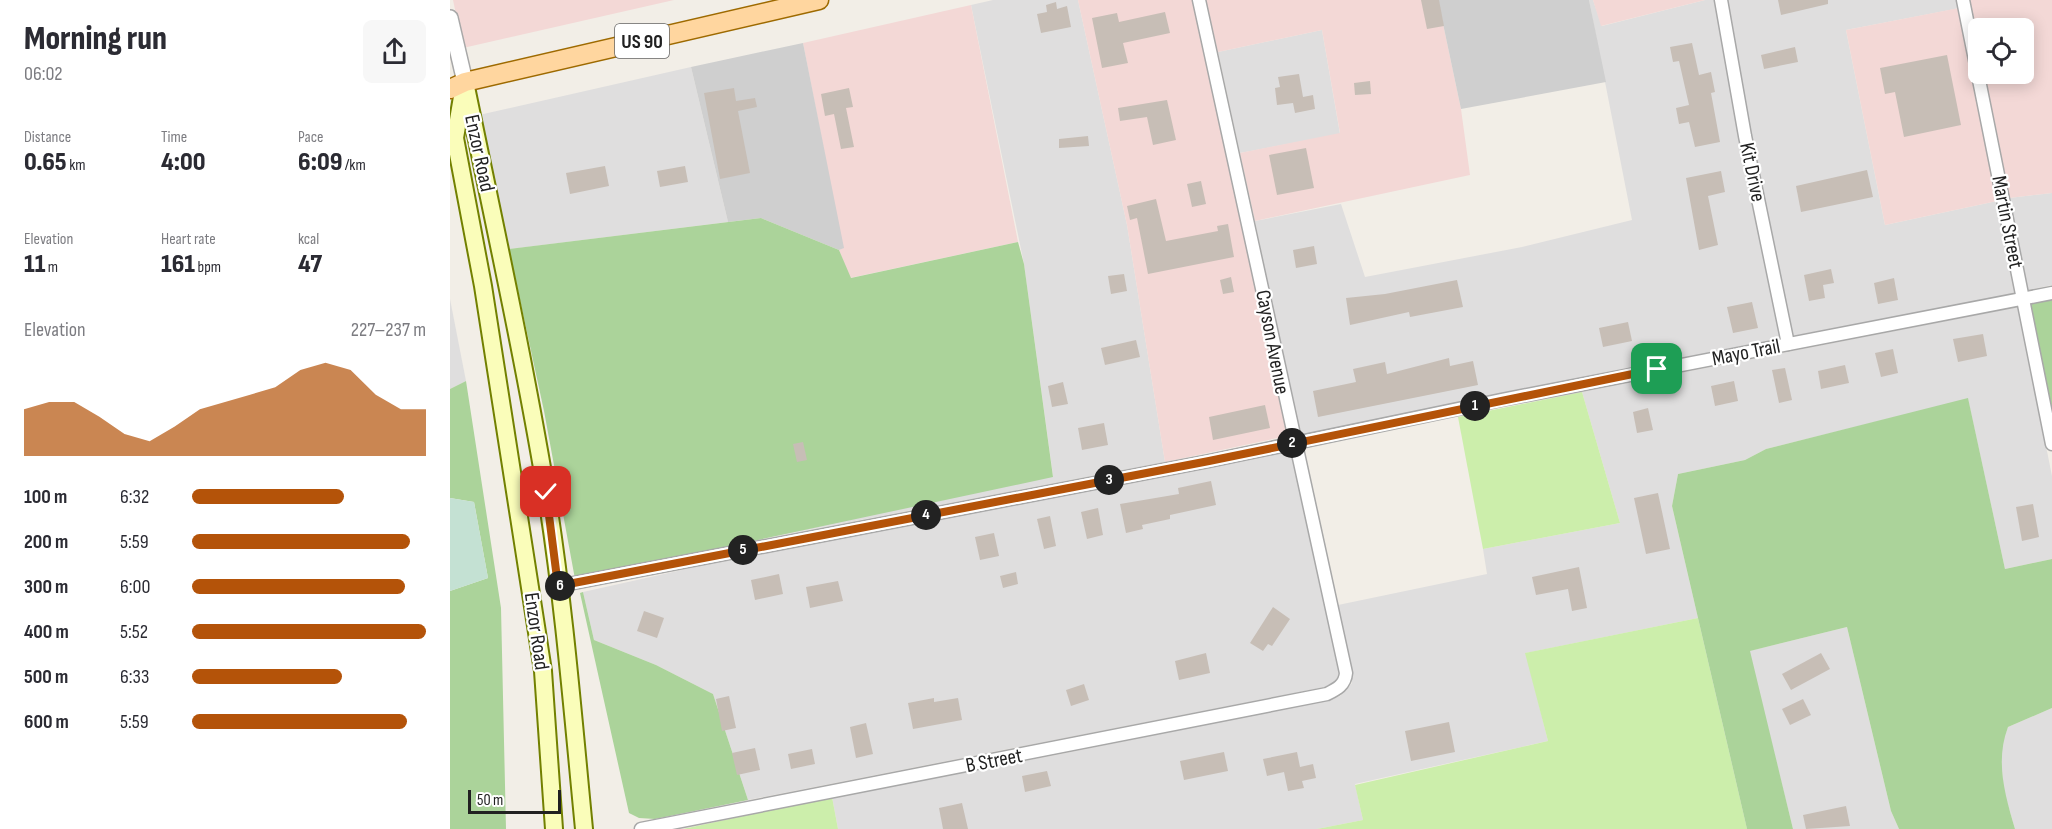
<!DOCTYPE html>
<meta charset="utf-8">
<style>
body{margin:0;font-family:"Sofia Sans Condensed",sans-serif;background:#f7f7f7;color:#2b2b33;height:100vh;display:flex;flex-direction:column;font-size:22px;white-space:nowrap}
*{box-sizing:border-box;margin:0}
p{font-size:20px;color:#7c7c81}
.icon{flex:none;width:33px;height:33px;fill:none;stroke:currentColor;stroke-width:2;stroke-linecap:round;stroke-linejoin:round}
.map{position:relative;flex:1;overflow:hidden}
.drawer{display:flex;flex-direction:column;background:#fff;width:450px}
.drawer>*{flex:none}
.controls{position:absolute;left:1518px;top:18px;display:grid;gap:12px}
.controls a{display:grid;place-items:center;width:66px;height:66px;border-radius:9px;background:#fff;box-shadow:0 3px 15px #0003;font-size:30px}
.scale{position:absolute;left:18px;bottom:15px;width:93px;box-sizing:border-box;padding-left:6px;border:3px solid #212121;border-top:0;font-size:16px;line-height:21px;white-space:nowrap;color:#212121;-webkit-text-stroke:4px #fff;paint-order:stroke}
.pin{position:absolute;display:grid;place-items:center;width:51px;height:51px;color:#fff;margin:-26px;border-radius:12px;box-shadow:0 3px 9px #0006}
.km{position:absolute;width:30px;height:30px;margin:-15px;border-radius:50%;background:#222;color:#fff;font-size:16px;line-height:30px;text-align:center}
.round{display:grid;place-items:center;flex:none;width:63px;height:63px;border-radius:9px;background:#f7f7f7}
.summary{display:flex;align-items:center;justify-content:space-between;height:102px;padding:0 24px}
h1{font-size:33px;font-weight:800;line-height:45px}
.figures{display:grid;grid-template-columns:repeat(3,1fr);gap:9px;height:102px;padding:6px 24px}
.figures div{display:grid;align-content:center}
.figures b{font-size:26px;font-weight:800}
.figures small{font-size:16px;font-weight:400}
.figures p{font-size:16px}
.chart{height:168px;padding:12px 24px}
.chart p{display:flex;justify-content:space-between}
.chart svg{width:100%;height:108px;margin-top:6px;fill:#b45309;opacity:.7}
ul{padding:0 24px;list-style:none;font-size:20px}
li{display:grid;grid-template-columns:96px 72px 1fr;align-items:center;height:45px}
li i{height:15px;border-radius:8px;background:#b45309}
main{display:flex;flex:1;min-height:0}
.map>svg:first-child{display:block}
.residential{fill:#dfdede}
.commercial{fill:#f3d8d6}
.religious{fill:#cfcfcf}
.grass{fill:#cceeab}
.forest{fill:#abd39a}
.wetland{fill:#c4e1d3}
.building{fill:#c7beb6}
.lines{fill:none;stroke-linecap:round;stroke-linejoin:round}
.minor-casing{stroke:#a8a8a8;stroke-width:15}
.tertiary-casing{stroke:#a8a8a8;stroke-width:18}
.secondary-casing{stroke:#728000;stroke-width:20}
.primary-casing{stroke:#9e6a00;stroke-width:21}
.minor{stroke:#fff;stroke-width:12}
.tertiary{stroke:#fff;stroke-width:15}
.secondary{stroke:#fafdba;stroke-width:16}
.primary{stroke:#ffd69f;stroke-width:18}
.route-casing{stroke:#fff;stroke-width:12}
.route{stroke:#b45309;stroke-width:8}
.labels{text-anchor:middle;stroke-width:4.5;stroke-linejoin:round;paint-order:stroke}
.shield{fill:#fff;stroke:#646464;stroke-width:1.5}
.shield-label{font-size:20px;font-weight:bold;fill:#212121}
.street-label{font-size:21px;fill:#212121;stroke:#fff}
</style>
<main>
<section class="drawer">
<div class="summary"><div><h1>Morning run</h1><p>06:02</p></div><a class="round"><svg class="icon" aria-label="share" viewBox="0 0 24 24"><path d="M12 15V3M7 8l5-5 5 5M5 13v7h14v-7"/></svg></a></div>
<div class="figures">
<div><p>Distance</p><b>0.65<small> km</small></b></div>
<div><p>Time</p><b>4:00</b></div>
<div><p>Pace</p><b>6:09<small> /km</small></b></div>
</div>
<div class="figures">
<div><p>Elevation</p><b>11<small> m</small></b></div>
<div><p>Heart rate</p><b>161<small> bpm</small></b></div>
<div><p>kcal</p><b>47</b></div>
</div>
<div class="chart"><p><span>Elevation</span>227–237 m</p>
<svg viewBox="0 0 160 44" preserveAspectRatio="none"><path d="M0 44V25L10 22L20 22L30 28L40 35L50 38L60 32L70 25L80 22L90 19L100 16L110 9L120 6L130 9L140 19L150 25L160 25V44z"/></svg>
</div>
<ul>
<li><b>100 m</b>6:32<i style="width:65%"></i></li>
<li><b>200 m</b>5:59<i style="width:93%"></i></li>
<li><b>300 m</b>6:00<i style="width:91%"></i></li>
<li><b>400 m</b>5:52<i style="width:100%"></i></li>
<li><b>500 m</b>6:33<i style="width:64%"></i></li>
<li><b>600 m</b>5:59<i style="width:92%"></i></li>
</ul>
</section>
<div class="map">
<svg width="1602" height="829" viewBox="0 0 1602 829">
<rect width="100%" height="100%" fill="#f2eee7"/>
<g class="residential">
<path d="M 543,0 L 628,0 L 677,225 L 715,462 L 284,544 L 603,476 L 574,264 L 521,5 Z"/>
<path d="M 1139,0 L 1143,0 L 1152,26 L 1255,0 L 1265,0 L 1289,138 L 1331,338 L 849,435 L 805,221 L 891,204 L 915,277 L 1072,247 L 1182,220 Z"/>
<path d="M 1277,0 L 1507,0 L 1509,8 L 1505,9 L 1396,30 L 1435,225 L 1547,201 L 1566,293 L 1343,336 L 1301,135 Z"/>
<path d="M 872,30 L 890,134 L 790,153 L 768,52 Z"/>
<path d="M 241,67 L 278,222 L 60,249 L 59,252 L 29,115 Z"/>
<path d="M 1602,193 L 1602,285 L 1578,290 L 1559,198 Z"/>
<path d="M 0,299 L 16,381 L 0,389 Z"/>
<path d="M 1568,307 L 1602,476 L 1602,559 L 1555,569 L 1518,399 L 1316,449 L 1295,460 L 1228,474 L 1222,506 L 1248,618 L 1076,653 L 1098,741 L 905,784 L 913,820 L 867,829 L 388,829 L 382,797 L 606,755 L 879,700 L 890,696 L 902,683 L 902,671 L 888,605 L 1037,574 L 1033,549 L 1170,523 L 1132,392 Z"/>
<path d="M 840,450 L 890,673 L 884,683 L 875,687 L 298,800 L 263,694 L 206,665 L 144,640 L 133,592 L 250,566 Z"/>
<path d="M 1397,627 L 1441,811 L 1449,829 L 1343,829 L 1299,651 Z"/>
<path d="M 1602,708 L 1602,829 L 1565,829 L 1554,792 L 1550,748 L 1558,727 Z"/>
</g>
<g class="commercial">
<path d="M 3,0 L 224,0 L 13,48 Z"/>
<path d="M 628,0 L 743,0 L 837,436 L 715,462 L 677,225 Z"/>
<path d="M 756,0 L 988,0 L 1011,109 L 1020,175 L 805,221 L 790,153 L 890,133 L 872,30 L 768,52 Z"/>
<path d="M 1143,0 L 1255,0 L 1151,26 Z"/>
<path d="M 1520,0 L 1602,0 L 1602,193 L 1559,198 L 1534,74 L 1574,74 L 1574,28 L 1528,28 L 1528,44 Z"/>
<path d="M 521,5 L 568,242 L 400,278 L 389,250 L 393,248 L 353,43 Z"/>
<path d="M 1509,8 L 1547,201 L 1435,225 L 1396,30 Z"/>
</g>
<g class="religious">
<path d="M 988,0 L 1139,0 L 1156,82 L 1011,109 Z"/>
<path d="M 353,43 L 394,248 L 389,250 L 311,218 L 278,222 L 241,67 Z"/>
</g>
<g class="grass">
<path d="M 1132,392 L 1170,523 L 1033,549 L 1008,417 Z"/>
<path d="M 1248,618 L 1297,829 L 867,829 L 913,820 L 905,785 L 1098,741 L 1075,653 Z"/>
<path d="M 382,797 L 388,829 L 233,829 Z"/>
</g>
<g class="forest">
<path d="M 311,218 L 389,250 L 401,278 L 568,242 L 574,264 L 603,477 L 125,579 L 94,411 L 59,249 Z"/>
<path d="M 1602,300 L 1602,412 L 1581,304 Z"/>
<path d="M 16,381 L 51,608 L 56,829 L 0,829 L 0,591 L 38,578 L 24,502 L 0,498 L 0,389 Z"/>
<path d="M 1518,398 L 1555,569 L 1602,559 L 1602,708 L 1558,727 C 1545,761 1555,795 1565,829 L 1449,829 L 1441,811 L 1397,627 L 1300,651 L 1343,829 L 1297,829 L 1222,506 L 1228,474 L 1295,460 L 1316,449 Z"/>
<path d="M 133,592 L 144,640 L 206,665 L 263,694 L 298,800 L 205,819 L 189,818 L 179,813 L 130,593 Z"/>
</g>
<path class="wetland" d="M 0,498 L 24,502 L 38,578 L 0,591 Z"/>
<g class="building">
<path d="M 971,0 L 989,0 L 994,26 L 977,29 Z"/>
<path d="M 1328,0 L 1378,0 L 1378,4 L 1331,15 Z"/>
<path d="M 606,2 L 607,9 L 617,6 L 621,27 L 591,33 L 587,14 L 597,12 L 596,5 Z"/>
<path d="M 715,12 L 720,33 L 673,43 L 678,63 L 652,68 L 642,18 L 667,13 L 669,22 Z"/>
<path d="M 1242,43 L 1249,75 L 1261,72 L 1265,92 L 1261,93 L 1270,142 L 1245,147 L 1239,122 L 1229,124 L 1226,108 L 1239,105 L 1229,61 L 1223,62 L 1220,47 Z"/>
<path d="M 1345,47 L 1348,62 L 1314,69 L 1311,55 Z"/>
<path d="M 1497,55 L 1511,125 L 1454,137 L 1445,92 L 1435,94 L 1430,68 Z"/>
<path d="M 849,74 L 853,97 L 863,95 L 865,109 L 845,113 L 843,103 L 827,105 L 825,88 L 830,87 L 828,77 Z"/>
<path d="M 920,81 L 921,94 L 905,95 L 904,83 Z"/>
<path d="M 284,88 L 286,101 L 305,98 L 307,107 L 288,111 L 300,173 L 270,179 L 254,93 Z"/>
<path d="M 399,88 L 403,107 L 396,108 L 404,147 L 391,149 L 384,114 L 375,116 L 371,94 Z"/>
<path d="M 717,100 L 726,140 L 703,145 L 697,117 L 670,121 L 668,108 Z"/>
<path d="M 638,136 L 639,146 L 609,148 L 609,139 Z"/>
<path d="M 856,148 L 864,188 L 827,195 L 819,155 Z"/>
<path d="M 155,166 L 159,186 L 120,194 L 116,173 Z"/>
<path d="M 235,166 L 238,182 L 210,187 L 207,171 Z"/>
<path d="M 1417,170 L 1423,197 L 1351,212 L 1346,186 Z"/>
<path d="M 1271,171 L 1275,192 L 1258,196 L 1268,245 L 1249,250 L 1236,178 Z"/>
<path d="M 751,181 L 756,204 L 742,207 L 737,184 Z"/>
<path d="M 706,199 L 716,241 L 768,231 L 767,226 L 778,224 L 784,257 L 698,274 L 687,218 L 680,220 L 677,206 Z"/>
<path d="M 864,246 L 867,264 L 846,268 L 843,250 Z"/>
<path d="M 1381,269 L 1384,283 L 1373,285 L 1375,298 L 1359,301 L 1354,275 Z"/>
<path d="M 674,274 L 677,291 L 661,294 L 658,276 Z"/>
<path d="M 781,277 L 784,292 L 773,294 L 770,280 Z"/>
<path d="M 1444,278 L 1448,300 L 1428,304 L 1424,283 Z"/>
<path d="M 1007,280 L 1013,307 L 960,317 L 959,312 L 900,325 L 896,298 L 935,294 Z"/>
<path d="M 1302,302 L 1308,328 L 1283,333 L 1277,307 Z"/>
<path d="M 1178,322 L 1182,341 L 1153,347 L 1149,328 Z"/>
<path d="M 1533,334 L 1537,356 L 1508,362 L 1503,339 Z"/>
<path d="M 686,340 L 690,357 L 655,365 L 651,348 Z"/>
<path d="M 1443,349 L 1448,373 L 1431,377 L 1425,353 Z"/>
<path d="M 999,358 L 1000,366 L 1023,361 L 1028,385 L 868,417 L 863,391 L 906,382 L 903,369 L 935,362 L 937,374 Z"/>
<path d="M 1395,365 L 1399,383 L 1371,389 L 1368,371 Z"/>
<path d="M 1335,368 L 1342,400 L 1329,403 L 1322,370 Z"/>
<path d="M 1284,381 L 1288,401 L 1265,406 L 1261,386 Z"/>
<path d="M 613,382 L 618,404 L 602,407 L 598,386 Z"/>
<path d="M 815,405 L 820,428 L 763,440 L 759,417 Z"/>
<path d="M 1198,408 L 1203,430 L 1187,433 L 1183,412 Z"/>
<path d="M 654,423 L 658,445 L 632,450 L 628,428 Z"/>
<path d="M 353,442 L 357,460 L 347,462 L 343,444 Z"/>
<path d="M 761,481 L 766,505 L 720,515 L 720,519 L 692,525 L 693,529 L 676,533 L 670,504 L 729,494 L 728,488 Z"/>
<path d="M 1208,493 L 1220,549 L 1196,554 L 1184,498 Z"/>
<path d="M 1583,504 L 1589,537 L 1572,541 L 1566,507 Z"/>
<path d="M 648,508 L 653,535 L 637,539 L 631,512 Z"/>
<path d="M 600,516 L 606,546 L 594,549 L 587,519 Z"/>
<path d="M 544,533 L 549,556 L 530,560 L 525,537 Z"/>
<path d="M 1129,567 L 1137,608 L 1122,611 L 1118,589 L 1086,595 L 1082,577 Z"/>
<path d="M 566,572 L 568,584 L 553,588 L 550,576 Z"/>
<path d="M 329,574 L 333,594 L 305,600 L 301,580 Z"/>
<path d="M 388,581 L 393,601 L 360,608 L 356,587 Z"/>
<path d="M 823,607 L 840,619 L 822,646 L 818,644 L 813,651 L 800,643 Z"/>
<path d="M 194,611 L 214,618 L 207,638 L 187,631 Z"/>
<path d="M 756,653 L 760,673 L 729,680 L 725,661 Z"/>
<path d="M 1371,653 L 1380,669 L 1341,690 L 1332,674 Z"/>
<path d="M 634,684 L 639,700 L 621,706 L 616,690 Z"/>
<path d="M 279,696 L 286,728 L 272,731 L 266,699 Z"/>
<path d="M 484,698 L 484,702 L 508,698 L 512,720 L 463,729 L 458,703 Z"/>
<path d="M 1353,699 L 1361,715 L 1340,725 L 1332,709 Z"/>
<path d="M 999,722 L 1005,752 L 961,761 L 955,731 Z"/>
<path d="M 416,723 L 423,754 L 406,758 L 400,727 Z"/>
<path d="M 305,748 L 310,770 L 287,775 L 282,753 Z"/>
<path d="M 362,749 L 365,764 L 341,769 L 338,754 Z"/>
<path d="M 774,752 L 778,771 L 734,780 L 730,761 Z"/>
<path d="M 847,752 L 850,767 L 863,764 L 866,778 L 852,781 L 854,788 L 838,791 L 834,772 L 817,776 L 813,759 Z"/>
<path d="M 597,771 L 601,786 L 575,792 L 572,776 Z"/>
<path d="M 512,803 L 518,829 L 493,829 L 489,808 Z"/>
<path d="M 1396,806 L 1400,826 L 1356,829 L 1353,815 Z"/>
</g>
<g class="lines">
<g class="minor-casing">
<g id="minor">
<path d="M 1271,0 L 1295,136 L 1338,344"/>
<path d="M 1513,0 L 1602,444"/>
<path d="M 108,586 L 759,461 L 1051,400 L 1602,293"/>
<path d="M 191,829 L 877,694 C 887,689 895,685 896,673 L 749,0"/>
</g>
</g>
<g class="tertiary-casing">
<path id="tertiary" d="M 0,18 L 15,82"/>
</g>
<g class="secondary-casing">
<g id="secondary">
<path d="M 15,82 C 43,218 73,354 96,491 C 114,603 123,716 134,829"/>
<path d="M 13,91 L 5,138 L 33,286 L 93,671 L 104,829"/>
</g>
</g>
<g class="primary-casing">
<path id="primary" d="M 0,89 L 15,82 L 369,0"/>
</g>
<use href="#minor" class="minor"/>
<use href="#tertiary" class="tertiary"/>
<use href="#secondary" class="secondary"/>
<use href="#primary" class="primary"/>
</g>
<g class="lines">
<g class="route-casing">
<path id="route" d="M 96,492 L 108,586 L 759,461 L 1207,369"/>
</g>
<use href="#route" class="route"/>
</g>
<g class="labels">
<rect class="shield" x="165" y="24" width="54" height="34" rx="4.5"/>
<g class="shield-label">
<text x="192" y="48">US 90</text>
</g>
<g class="street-label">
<text transform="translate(30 153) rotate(78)" y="7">Enzor Road</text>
<text transform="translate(1303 172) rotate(78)" y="7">Kit Drive</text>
<text transform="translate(1558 222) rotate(79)" y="7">Martin Street</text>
<text transform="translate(823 342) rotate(79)" y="7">Cayson Avenue</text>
<text transform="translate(1296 352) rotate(-11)" y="7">Mayo Trail</text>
<text transform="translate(87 631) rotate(82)" y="7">Enzor Road</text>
<text transform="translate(544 760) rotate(-11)" y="7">B Street</text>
</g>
</g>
</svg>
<div class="controls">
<a><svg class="icon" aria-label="locate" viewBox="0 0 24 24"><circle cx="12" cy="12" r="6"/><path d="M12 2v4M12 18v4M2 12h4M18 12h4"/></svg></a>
</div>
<div class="scale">50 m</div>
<div class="pin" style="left:1207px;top:369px;background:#1e9e55"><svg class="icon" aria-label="arrive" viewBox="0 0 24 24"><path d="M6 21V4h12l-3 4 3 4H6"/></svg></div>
<div class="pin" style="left:96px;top:492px;background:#d93025"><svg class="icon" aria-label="check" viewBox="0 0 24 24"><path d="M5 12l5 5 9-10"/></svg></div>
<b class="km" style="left:1025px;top:406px">1</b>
<b class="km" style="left:842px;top:443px">2</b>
<b class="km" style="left:659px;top:480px">3</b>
<b class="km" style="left:476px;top:515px">4</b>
<b class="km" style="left:293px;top:550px">5</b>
<b class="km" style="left:110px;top:586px">6</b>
</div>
</main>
